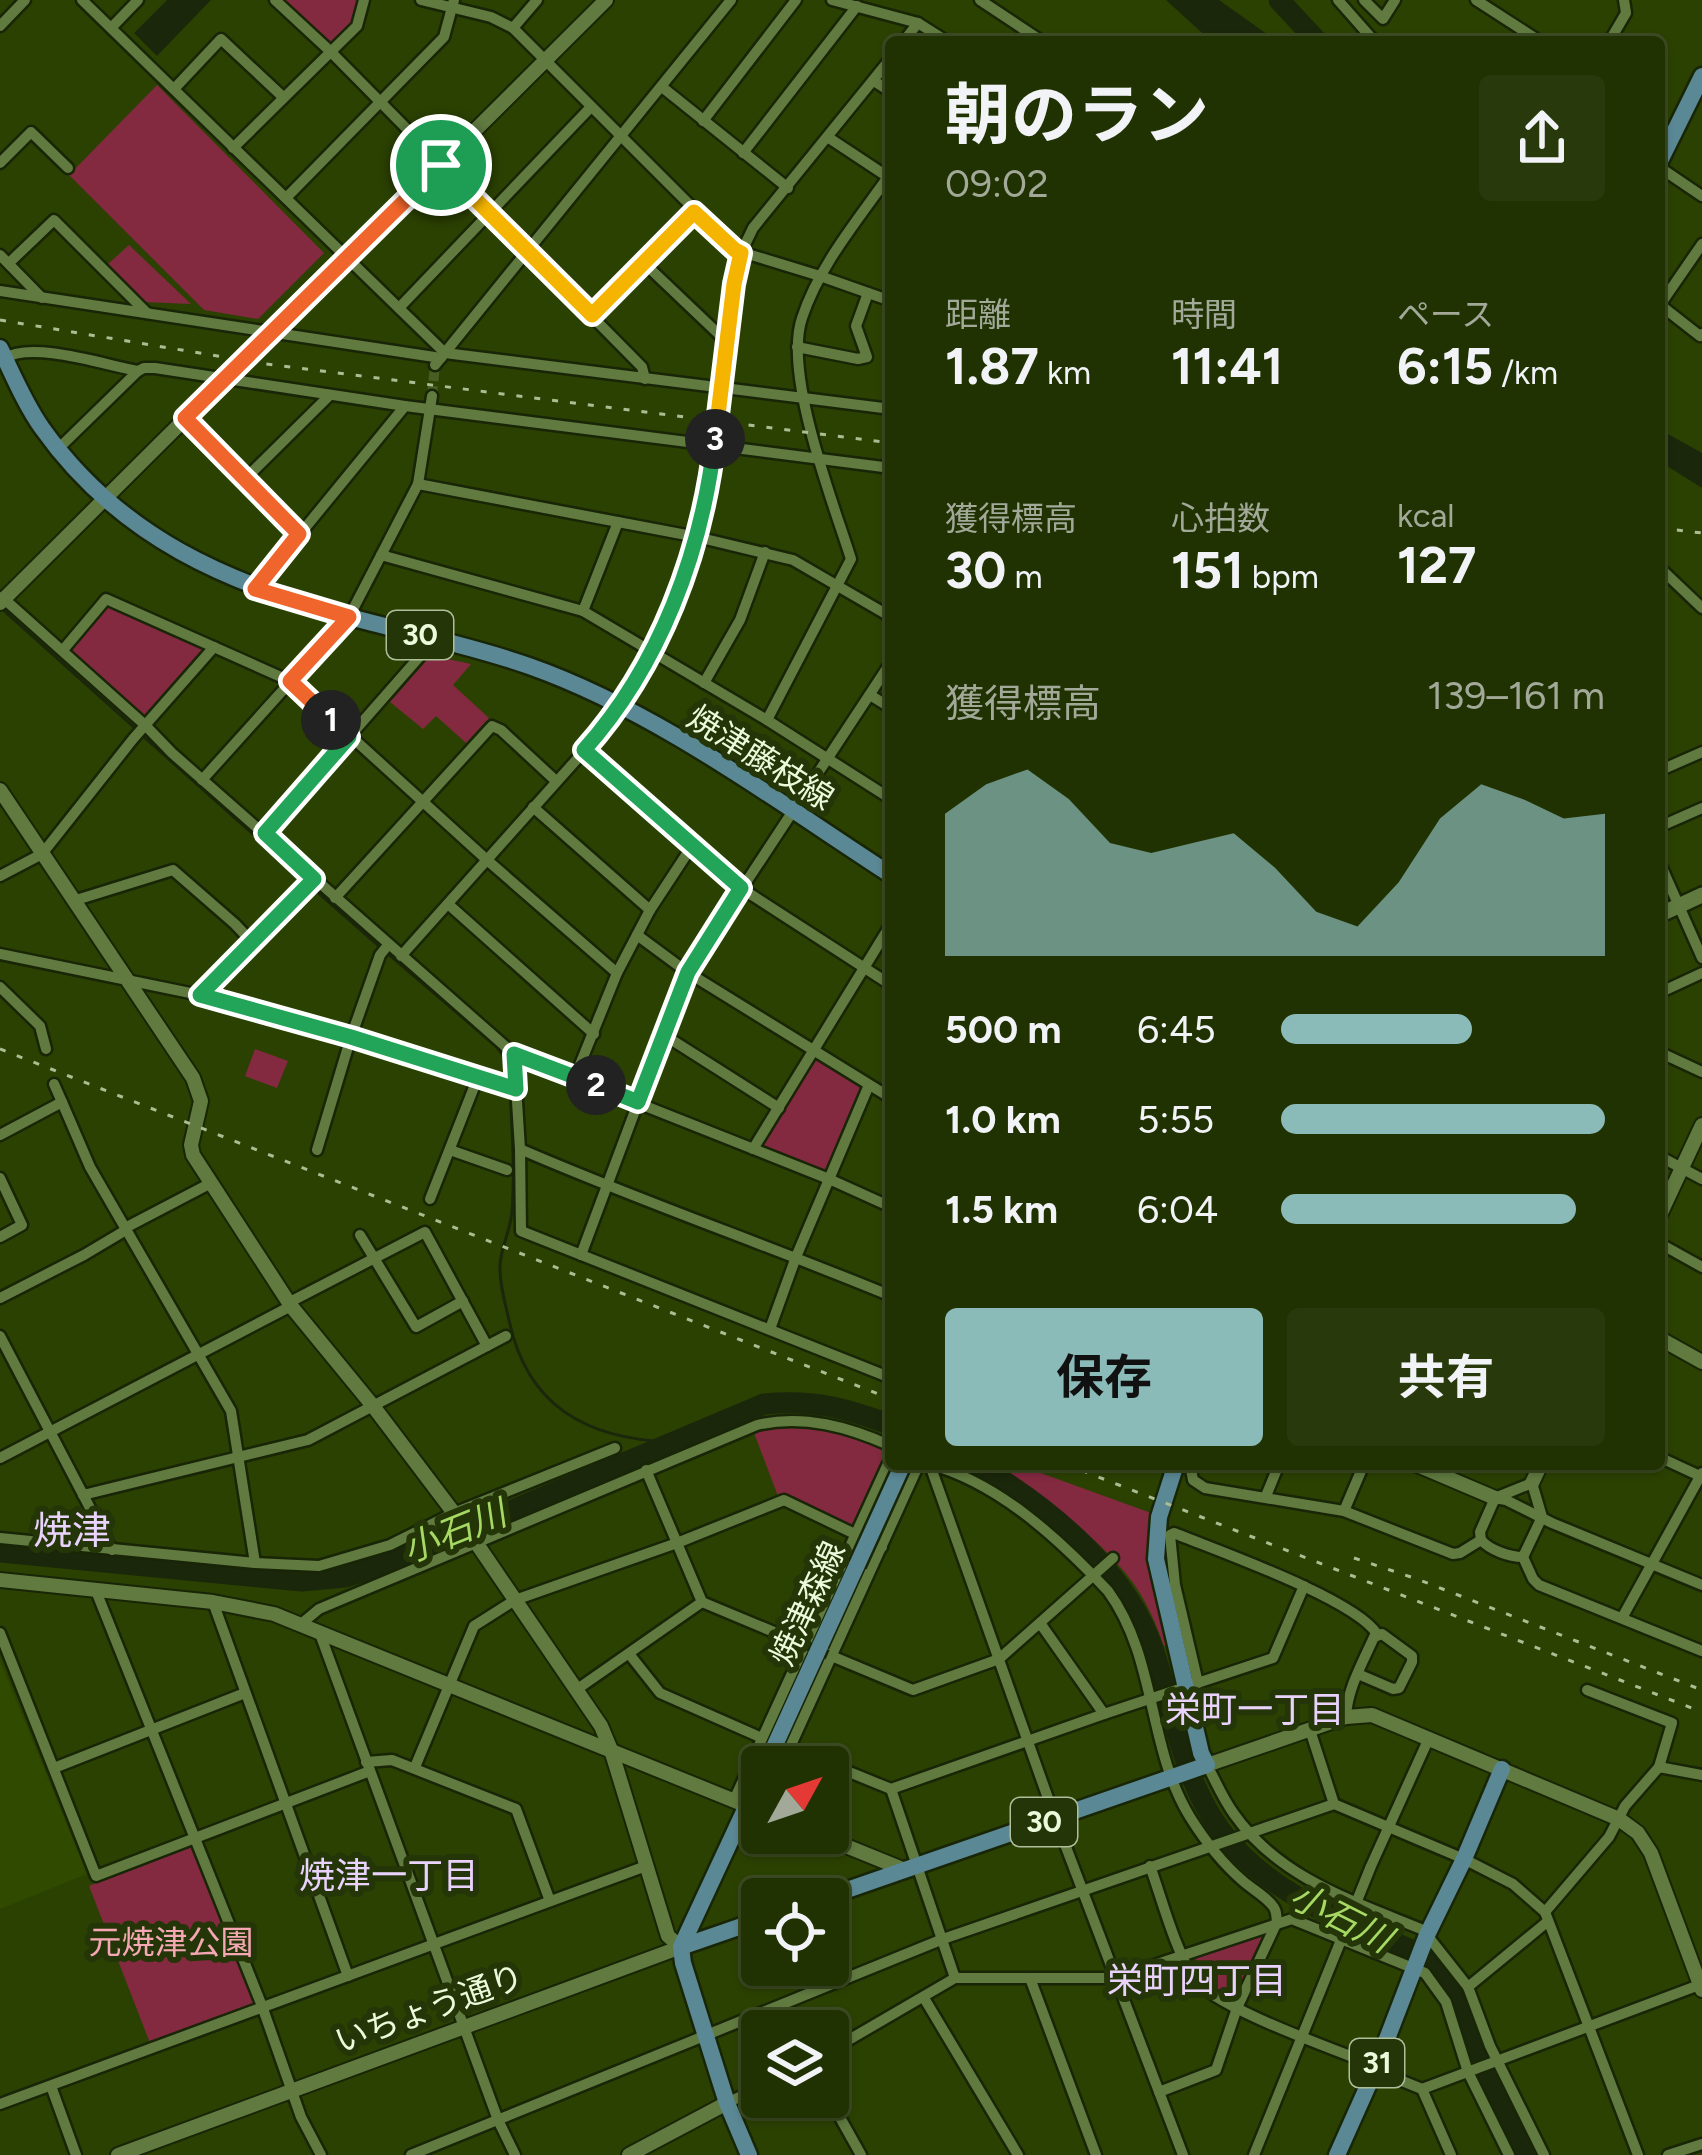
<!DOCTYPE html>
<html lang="ja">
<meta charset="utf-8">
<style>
body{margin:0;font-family:Figtree,"Noto Sans JP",sans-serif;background:#28390c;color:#f1f3f6;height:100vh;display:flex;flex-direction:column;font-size:45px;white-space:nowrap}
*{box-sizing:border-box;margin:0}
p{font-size:39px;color:#a2a999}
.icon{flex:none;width:66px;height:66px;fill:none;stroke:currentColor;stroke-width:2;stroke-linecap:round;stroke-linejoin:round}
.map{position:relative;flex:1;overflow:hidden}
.panel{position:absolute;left:885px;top:36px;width:780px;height:1434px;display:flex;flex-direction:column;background:#203102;border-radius:12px;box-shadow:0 3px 9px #0004,0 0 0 3px #3d4c24}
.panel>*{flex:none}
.needle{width:78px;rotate:50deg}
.fabs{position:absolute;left:741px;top:1746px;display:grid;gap:24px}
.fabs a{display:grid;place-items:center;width:108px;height:108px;border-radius:12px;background:#203102;box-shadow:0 3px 9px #0004,0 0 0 3px #3d4c24;font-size:60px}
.pin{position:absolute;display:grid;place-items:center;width:102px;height:102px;color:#fff;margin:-51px;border:6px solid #fff;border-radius:50%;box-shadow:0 3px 12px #0007}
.km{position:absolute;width:60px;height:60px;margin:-30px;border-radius:50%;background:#222;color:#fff;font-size:33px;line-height:60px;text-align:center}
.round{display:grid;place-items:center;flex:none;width:126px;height:126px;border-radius:12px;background:#28390c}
.head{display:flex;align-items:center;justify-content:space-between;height:204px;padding:0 60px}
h1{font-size:66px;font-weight:700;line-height:90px}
.figures{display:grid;grid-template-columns:repeat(3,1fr);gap:18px;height:204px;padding:12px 60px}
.figures div{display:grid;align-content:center}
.figures b{font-size:51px;font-weight:700}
.figures small{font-size:33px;font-weight:400}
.figures p{font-size:33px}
.chart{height:336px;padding:24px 60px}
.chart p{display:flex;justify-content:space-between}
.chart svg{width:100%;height:216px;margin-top:12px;fill:#8bbbb9;opacity:.7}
.action{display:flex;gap:24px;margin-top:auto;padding:24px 60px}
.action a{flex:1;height:138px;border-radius:12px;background:#8bbbb9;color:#111;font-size:48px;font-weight:700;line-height:138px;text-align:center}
.action a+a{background:#28390c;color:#f1f3f6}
ul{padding:0 60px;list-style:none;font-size:39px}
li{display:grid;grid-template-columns:192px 144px 1fr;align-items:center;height:90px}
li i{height:30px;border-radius:15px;background:#8bbbb9}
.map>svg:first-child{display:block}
.built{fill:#304a00}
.green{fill:#832940}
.water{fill:#1b270b}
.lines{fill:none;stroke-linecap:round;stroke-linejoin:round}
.stream{stroke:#1b270b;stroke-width:3}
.river{stroke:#1b270b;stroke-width:21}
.minor-tunnel{stroke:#485d23;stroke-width:10;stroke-dasharray:10 5;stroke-linecap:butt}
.minor-casing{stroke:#182506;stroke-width:15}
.tertiary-casing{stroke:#182506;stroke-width:18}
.secondary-casing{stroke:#182506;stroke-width:20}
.primary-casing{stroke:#182506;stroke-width:21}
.minor{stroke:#607a40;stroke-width:10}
.tertiary{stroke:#607a40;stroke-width:14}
.secondary{stroke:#607a40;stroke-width:15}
.primary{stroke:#5a8894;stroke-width:16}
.rail{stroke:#acbd93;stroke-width:3;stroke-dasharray:6 12;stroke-linecap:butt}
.primary-bridge-casing{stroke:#182506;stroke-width:21;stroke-linecap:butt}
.primary-bridge{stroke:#5a8894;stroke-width:16}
.split-1-casing{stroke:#fff;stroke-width:24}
.split-2-casing{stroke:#fff;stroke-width:24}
.split-3-casing{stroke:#fff;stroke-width:24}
.split-4-casing{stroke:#fff;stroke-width:24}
.split-1{stroke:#f0652b;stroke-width:15}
.split-2{stroke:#22a559;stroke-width:15}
.split-3{stroke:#22a559;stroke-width:15}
.split-4{stroke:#f5b400;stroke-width:15}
.labels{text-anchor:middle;stroke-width:12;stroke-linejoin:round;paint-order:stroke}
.shield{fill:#243508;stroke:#afbf9c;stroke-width:3}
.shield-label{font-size:30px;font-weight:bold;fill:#ebfadb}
.street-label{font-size:33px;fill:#ebfadb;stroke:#243508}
.park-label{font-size:33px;fill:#f5a8b4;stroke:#243508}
.water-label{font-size:36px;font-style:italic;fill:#a6d864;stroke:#243508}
.neighbourhood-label{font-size:36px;fill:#e9d3fc;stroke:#243508}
.quarter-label{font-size:39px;fill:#e9d3fc;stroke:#243508}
</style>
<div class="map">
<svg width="1702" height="2155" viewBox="0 0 1702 2155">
<rect width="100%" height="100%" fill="#2b4102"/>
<path class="built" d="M 0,1661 L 87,1874 L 0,1909 Z"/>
<g class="green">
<path d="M 280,0 L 358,0 L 353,23 L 328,46 Z"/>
<path d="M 157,85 L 324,253 L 258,319 L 204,310 L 69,175 Z"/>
<path d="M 129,245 L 191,304 L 143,302 L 108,264 Z"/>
<path d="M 111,607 L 202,649 L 203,654 L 148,715 L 142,716 L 71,652 L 71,646 L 104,609 Z"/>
<path d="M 439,657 L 471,664 L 453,685 L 489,718 L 466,743 L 436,716 L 423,729 L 390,702 L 426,661 Z"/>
<path d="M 255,1049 L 288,1061 L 277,1088 L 245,1076 Z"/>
<path d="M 821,1059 L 858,1082 L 860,1090 L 829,1168 L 822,1171 L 765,1148 L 763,1142 L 814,1061 Z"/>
<path d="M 797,1425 L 845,1436 L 885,1450 L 886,1456 L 855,1524 L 850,1527 L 778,1496 L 754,1433 L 777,1427 Z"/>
<path d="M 997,1464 L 1016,1464 L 1151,1513 C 1145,1559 1158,1601 1168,1644 L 1164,1646 C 1156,1623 1146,1600 1131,1580 C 1099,1538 1040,1493 997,1464 Z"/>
<path d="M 192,1844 L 256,2003 L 150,2043 L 89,1886 Z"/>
<path d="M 1266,1933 L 1236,2003 L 1202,1980 L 1193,1965 L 1198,1956 Z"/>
</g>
<g class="water">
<path d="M 167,0 L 211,0 L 157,56 L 134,33 Z"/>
<path d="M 1166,0 L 1219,0 L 1278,42 L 1212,42 Z"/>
<path d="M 1659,429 L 1702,453 L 1702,488 L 1659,461 Z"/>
</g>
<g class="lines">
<g class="stream">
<path d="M 1,608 L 137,730"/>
<path d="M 144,737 L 307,882"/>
<path d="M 314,889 L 379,946"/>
<path d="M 386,952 L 496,1046 L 505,1058 L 509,1080"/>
<path d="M 510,1090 C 512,1129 515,1171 512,1211 C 511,1229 501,1247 500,1265 C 499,1283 505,1302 509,1320 C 527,1406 586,1439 671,1442"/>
</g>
<g class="river">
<path d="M 1279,0 L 1318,42"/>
<path d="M 975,1464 C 1046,1504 1129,1572 1154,1652 C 1174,1713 1182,1778 1221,1831 C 1270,1897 1349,1922 1421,1954 C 1463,1985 1468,2034 1488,2078 C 1500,2104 1514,2129 1527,2155"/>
<path d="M 0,1552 L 302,1581 L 345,1577 L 380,1566 L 764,1404 C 812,1399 846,1408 891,1425"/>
</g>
<path class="minor-tunnel" d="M 432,396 L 435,365"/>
<g class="minor-casing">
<g id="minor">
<path d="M 82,0 L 445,353 L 891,409"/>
<path d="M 275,0 L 330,51 L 642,367 L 645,379"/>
<path d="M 421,0 L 491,17 L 513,28 L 735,250 L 820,276 L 891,301"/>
<path d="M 832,0 L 918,23 L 948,42"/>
<path d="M 980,0 L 1043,42"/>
<path d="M 1338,0 L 1375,42"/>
<path d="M 1364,0 L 1383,19 L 1395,0"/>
<path d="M 1476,0 L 1541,42"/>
<path d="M 0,26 L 25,0"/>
<path d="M 112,27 L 138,0"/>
<path d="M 513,28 L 537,0"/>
<path d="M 903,42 L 918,23"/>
<path d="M 1609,42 L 1626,13 L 1624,0"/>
<path d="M 874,81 L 891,92"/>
<path d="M 662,87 L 788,188"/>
<path d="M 174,89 L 221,39 L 283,97"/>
<path d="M 703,121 L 796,0"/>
<path d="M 829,138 L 891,179"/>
<path d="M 233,148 L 357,26 L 364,0"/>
<path d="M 743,153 L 857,6"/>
<path d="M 0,163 L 31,132 L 68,168"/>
<path d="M 1659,167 L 1702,196"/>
<path d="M 286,198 L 444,37 L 454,0"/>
<path d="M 0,255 L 42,298"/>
<path d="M 9,263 L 54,220 L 147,313"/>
<path d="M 644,263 L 727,342"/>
<path d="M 0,291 L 441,358"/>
<path d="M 1659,304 L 1700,336 L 1702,334"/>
<path d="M 1660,305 L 1702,244"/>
<path d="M 399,308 L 590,108"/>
<path d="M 592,315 L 695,212"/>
<path d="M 797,347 L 858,359 L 867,357 L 856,326 L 868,293"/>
<path d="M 5,358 C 33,341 105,365 138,371 L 144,368 L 155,368 L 405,406 L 891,468"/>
<path d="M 435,365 L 731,0"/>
<path d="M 185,419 L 299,534"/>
<path d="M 58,449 L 138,371"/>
<path d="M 245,479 L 330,395"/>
<path d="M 418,484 L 697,537 L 793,560 L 891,617"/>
<path d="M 381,555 L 583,611 L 767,720 L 891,799"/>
<path d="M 1659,567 L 1702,608"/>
<path d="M 255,589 L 405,406"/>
<path d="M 2,597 L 145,725 L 172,753 L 514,1054 L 829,1179 L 891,1207"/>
<path d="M 583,611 L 618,522"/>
<path d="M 63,650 L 106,599 L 290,681 L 487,860 L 617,973"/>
<path d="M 704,683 L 740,620 L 765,552"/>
<path d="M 870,695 L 891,708"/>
<path d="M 767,720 L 851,559 C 833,502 783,374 802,318 C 819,266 857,221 888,177"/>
<path d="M 584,750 L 741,888 L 891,985"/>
<path d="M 1659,771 L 1702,752"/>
<path d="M 202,780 L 349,617 L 418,484 L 432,396"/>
<path d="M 533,807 L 650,910"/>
<path d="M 1659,827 L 1702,808"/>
<path d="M 265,833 L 435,639"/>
<path d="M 1659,861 L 1702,958"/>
<path d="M 0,876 L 42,854 L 133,739 L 214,647"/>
<path d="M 335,898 L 492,726 L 501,730 L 556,781"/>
<path d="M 73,901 L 173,870 L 235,924 L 251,941"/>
<path d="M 448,904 L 594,1034"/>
<path d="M 637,935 L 687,972 L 891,1098"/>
<path d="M 0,954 L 200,995 L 351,1037 L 516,1089"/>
<path d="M 401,956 L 603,730 L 621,706 L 675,605 L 697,537 L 715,445 L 734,283 L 741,253 L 753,228 L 891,58"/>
<path d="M 0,987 L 40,1026 L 46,1049"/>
<path d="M 1659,993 L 1702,973"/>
<path d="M 200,995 L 314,879"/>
<path d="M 664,1035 L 779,1108"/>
<path d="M 1659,1052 L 1702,1072"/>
<path d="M 514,1054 L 520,1149 C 642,1202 768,1245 891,1296"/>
<path d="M 575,1077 L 617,973 L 650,910 L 692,846"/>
<path d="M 54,1084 L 62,1102"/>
<path d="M 0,1135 L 62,1102 L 90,1167 L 231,1411 L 255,1563"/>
<path d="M 520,1149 L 521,1231 L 891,1378"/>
<path d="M 753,1149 L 891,924"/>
<path d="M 317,1150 L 351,1037 L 380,955 L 388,945"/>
<path d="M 450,1150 L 507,1170"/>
<path d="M 1659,1156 L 1702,1179"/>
<path d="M 0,1178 L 22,1225 L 0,1237"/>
<path d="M 430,1199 L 478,1077"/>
<path d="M 125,1228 L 211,1183"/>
<path d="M 360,1235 L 416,1327 L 463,1301"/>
<path d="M 1659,1243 L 1702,1267"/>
<path d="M 581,1255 L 687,972 L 891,662"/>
<path d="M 0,1298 L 84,1255 L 126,1230"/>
<path d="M 288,1303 L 425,1232 L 487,1346"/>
<path d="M 770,1329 L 796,1257 L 869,1085"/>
<path d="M 0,1336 L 112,1550"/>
<path d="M 1659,1457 L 1702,1477"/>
<path d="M 0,1458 L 291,1306"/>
<path d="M 929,1464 C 999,1483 1059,1539 1108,1591 C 1157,1658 1147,1747 1190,1817 C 1205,1841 1222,1863 1243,1881 C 1252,1889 1265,1896 1272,1905 C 1277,1910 1276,1915 1277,1922 L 1237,2008 L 1216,2070 L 1159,2092"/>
<path d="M 1150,1464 L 1161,1464"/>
<path d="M 1190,1464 L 1193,1480 L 1205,1488 L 1344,1511 L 1453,1554 L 1460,1553 L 1481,1540"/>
<path d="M 930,1465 L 1055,1818 L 1183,2155"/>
<path d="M 646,1470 L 702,1602"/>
<path d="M 1532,1483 L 1542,1517 L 1523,1557 C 1509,1557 1490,1550 1481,1540 L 1480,1532 L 1495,1498 Z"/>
<path d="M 83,1495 L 308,1440 L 506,1336"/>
<path d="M 1266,1496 L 1279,1464"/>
<path d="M 1495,1498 L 1506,1500 L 1552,1523 L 1702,1585"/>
<path d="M 1344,1511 L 1364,1464"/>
<path d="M 0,1538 L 255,1563 L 319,1566 L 390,1545 L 454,1513 L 615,1448"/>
<path d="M 1523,1557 L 1533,1579 L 1539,1585 L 1702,1651"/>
<path d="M 96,1591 L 262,2006 L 301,2117 L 321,2155"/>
<path d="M 213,1602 L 348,1976"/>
<path d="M 1622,1618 L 1702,1473"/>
<path d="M 1040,1623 L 1104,1714"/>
<path d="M 301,1624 L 319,1609 L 757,1425 C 803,1414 849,1427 891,1446"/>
<path d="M 319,1631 L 498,2120 L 515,2155"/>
<path d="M 0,1633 L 96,1876 L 370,1771"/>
<path d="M 630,1655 L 660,1693 L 762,1738"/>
<path d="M 1198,1683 L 1175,1585 L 1170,1535 L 1174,1533 C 1218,1551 1355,1599 1377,1634"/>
<path d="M 576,1690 L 702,1602 L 913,1690 L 999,1659 L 1113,1558"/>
<path d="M 1587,1690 L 1672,1723 L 1659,1767"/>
<path d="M 1346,1717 C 1347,1689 1363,1662 1374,1637 L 1382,1634 L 1412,1656 L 1412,1662 L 1399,1688 L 1393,1689 L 1358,1674"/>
<path d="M 1310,1730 L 1334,1804 L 1464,1859 L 1513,1884 L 1545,1912 L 1638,2155"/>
<path d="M 790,1748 L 891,1789 L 1104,1714 L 1273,1658 L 1304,1586"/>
<path d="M 366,1762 L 392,1760 L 516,1809 L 550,1901"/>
<path d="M 1207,1765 C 1216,1782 1223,1799 1234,1814 C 1279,1878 1353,1901 1421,1929 L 1427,1935 L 1468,1987 L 1490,2046 L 1544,2155"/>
<path d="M 415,1767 L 474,1626 L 515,1600 L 677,1543 L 784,1500 L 882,1547"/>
<path d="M 781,1767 L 919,1464"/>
<path d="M 54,1768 L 245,1693"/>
<path d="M 891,1789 L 955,1978"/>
<path d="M 734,1800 L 891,1457"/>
<path d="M 1150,1866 C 1162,1899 1175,1950 1194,1978 C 1212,2007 1339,2051 1376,2066"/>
<path d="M 1545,1912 L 1609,1837 L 1625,1806 L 1659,1767 L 1702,1775"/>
<path d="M 1030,1978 L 1096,2155"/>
<path d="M 1468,1987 L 1547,1922"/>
<path d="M 924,1998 L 1018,2155"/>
<path d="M 828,2052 L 955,1978 L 1115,1978 L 1292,1919 L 1425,1973 L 1446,2002 L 1468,2072 L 1509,2155"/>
<path d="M 1375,2070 L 1422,2089 L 1702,1984"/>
<path d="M 51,2086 L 76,2155"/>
<path d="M 1422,2089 L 1451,2155"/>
<path d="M 828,2096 L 861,2155"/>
<path d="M 727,2103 L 762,2086"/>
<path d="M 0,2104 L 646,1866"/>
<path d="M 411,2155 L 943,1939 L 1334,1804"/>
<path d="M 1254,2155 L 1371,1866 L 1429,1738"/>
<path d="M 1668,2155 L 1702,2144"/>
</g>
</g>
<g class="tertiary-casing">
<g id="tertiary">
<path d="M 0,603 L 606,0"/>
<path d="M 0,790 L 193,1078 L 201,1101 L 191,1145 L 193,1155 L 291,1306 L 373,1406 L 457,1517"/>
<path d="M 1659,1217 L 1702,1125"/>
<path d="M 1659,1338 L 1702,1362"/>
<path d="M 1415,1464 L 1495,1498"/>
<path d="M 1532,1483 L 1541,1464"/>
<path d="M 0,1580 L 213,1602 L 274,1614 L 762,1812"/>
<path d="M 1207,1765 L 1346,1717 L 1372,1715 L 1619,1819 L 1638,1833 L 1651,1853 L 1702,1990"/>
<path d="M 814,1833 L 905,1870"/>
<path d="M 118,2155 L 681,1947 L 668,1936 L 611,1750 L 601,1726 L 475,1541"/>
<path d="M 629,2155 L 727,2103"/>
</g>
</g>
<g class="secondary-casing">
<path id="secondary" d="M 1659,915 L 1702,895"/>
</g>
<g class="primary-casing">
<g id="primary">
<path d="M 1659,163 L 1702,76"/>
<path d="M 0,348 C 13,375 25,404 42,428 C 120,538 229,584 354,618 C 412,634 473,646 529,666 C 657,711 778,802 891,875"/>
<path d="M 820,1646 L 857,1565"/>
<path d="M 765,1767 L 816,1655"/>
<path d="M 821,1899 L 1207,1765 L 1201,1753 L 1156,1559 L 1159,1517 L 1176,1464"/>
<path d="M 681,1947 L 683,1963 L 727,2103 L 749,2155"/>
<path d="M 681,1947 L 762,1773"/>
<path d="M 681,1947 L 762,1919"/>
<path d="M 1337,2155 L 1375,2070 L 1427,1935 L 1464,1859 L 1502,1769"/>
</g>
</g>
<use href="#minor" class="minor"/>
<use href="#tertiary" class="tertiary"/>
<use href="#secondary" class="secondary"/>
<use href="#primary" class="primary"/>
<g class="rail">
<path d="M 0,320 L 266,364 L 891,443"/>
<path d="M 1659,528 L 1702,533"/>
<path d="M 0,1049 L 891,1399"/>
<path d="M 1065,1464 L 1702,1712"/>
<path d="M 1354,1558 L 1417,1579 L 1702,1690"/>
</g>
<g class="primary-bridge-casing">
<g id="primary-bridge">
<path d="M 857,1565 L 903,1464"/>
<path d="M 816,1655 L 820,1646"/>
</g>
</g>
<use href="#primary-bridge" class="primary-bridge"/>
</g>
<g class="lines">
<g class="split-1-casing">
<path id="split-1" d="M 331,720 L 290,681 L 349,617 L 255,589 L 299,534 L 185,418 L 441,165"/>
</g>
<g class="split-2-casing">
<path id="split-2" d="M 331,720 L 349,737 L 265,833 L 314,879 L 200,995 L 351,1037 L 516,1089 L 514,1054 L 596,1085"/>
</g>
<g class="split-3-casing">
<path id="split-3" d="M 596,1085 L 638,1102 L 688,972 L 741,888 L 584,750 C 660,665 702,552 715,439"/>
</g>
<g class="split-4-casing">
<path id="split-4" d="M 441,165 L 592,315 L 694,212 L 735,250 L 741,253 L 734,284 L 715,439"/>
</g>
<use href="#split-1" class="split-1"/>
<use href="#split-2" class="split-2"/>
<use href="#split-3" class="split-3"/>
<use href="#split-4" class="split-4"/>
</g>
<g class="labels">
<g class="shield">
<rect x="387" y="611" width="66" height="48" rx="9"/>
<rect x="1011" y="1798" width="66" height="48" rx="9"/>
<rect x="1350" y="2039" width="54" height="48" rx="9"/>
</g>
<g class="shield-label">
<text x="420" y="645">30</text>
<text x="1044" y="1832">30</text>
<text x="1377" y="2073">31</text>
</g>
<g class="street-label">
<text transform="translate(761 757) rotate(32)" y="12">焼津藤枝線</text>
<text transform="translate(807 1603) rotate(-65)" y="12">焼津森線</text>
<text transform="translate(429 2008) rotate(-20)" y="12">いちょう通り</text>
</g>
<g class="park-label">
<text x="171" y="1954">元焼津公園</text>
</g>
<g class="water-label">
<text transform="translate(454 1531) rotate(-22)" y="13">小石川</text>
<text transform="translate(1341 1917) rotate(27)" y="13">小石川</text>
</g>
<g class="neighbourhood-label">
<text x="1255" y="1722">栄町一丁目</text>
<text x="389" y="1888">焼津一丁目</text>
<text x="1197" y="1993">栄町四丁目</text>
</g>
<g class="quarter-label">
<text x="72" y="1544">焼津</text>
</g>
</g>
</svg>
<div class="fabs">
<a><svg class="needle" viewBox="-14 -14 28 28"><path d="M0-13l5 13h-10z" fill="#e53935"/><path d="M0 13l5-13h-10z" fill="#a2a999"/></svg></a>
<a><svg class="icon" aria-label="locate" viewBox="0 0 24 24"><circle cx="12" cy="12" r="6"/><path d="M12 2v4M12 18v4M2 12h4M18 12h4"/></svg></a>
<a><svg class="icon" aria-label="layers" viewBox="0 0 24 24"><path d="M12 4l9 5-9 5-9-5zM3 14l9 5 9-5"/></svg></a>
</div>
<div class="pin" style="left:441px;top:165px;background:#1e9e55"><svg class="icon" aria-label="arrive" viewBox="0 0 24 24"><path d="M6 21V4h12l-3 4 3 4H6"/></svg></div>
<b class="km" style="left:331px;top:720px">1</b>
<b class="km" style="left:596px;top:1085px">2</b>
<b class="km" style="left:715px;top:439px">3</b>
<section class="panel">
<div class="head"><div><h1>朝のラン</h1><p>09:02</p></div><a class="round"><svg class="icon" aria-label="share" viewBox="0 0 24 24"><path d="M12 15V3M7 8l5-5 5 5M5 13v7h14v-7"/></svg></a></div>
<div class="figures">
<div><p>距離</p><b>1.87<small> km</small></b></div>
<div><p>時間</p><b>11:41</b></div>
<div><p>ペース</p><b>6:15<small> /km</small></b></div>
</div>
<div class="figures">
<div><p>獲得標高</p><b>30<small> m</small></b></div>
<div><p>心拍数</p><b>151<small> bpm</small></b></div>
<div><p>kcal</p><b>127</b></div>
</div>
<div class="chart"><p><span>獲得標高</span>139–161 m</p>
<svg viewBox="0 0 160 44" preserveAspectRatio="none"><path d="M0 44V15L10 9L20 6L30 12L40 21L50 23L60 21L70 19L80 26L90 35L100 38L110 29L120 16L130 9L140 12L150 16L160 15V44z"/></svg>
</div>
<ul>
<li><b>500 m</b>6:45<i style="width:59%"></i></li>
<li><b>1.0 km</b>5:55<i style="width:100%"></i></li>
<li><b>1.5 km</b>6:04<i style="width:91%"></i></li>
</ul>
<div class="action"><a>保存</a><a>共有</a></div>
</section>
</div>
